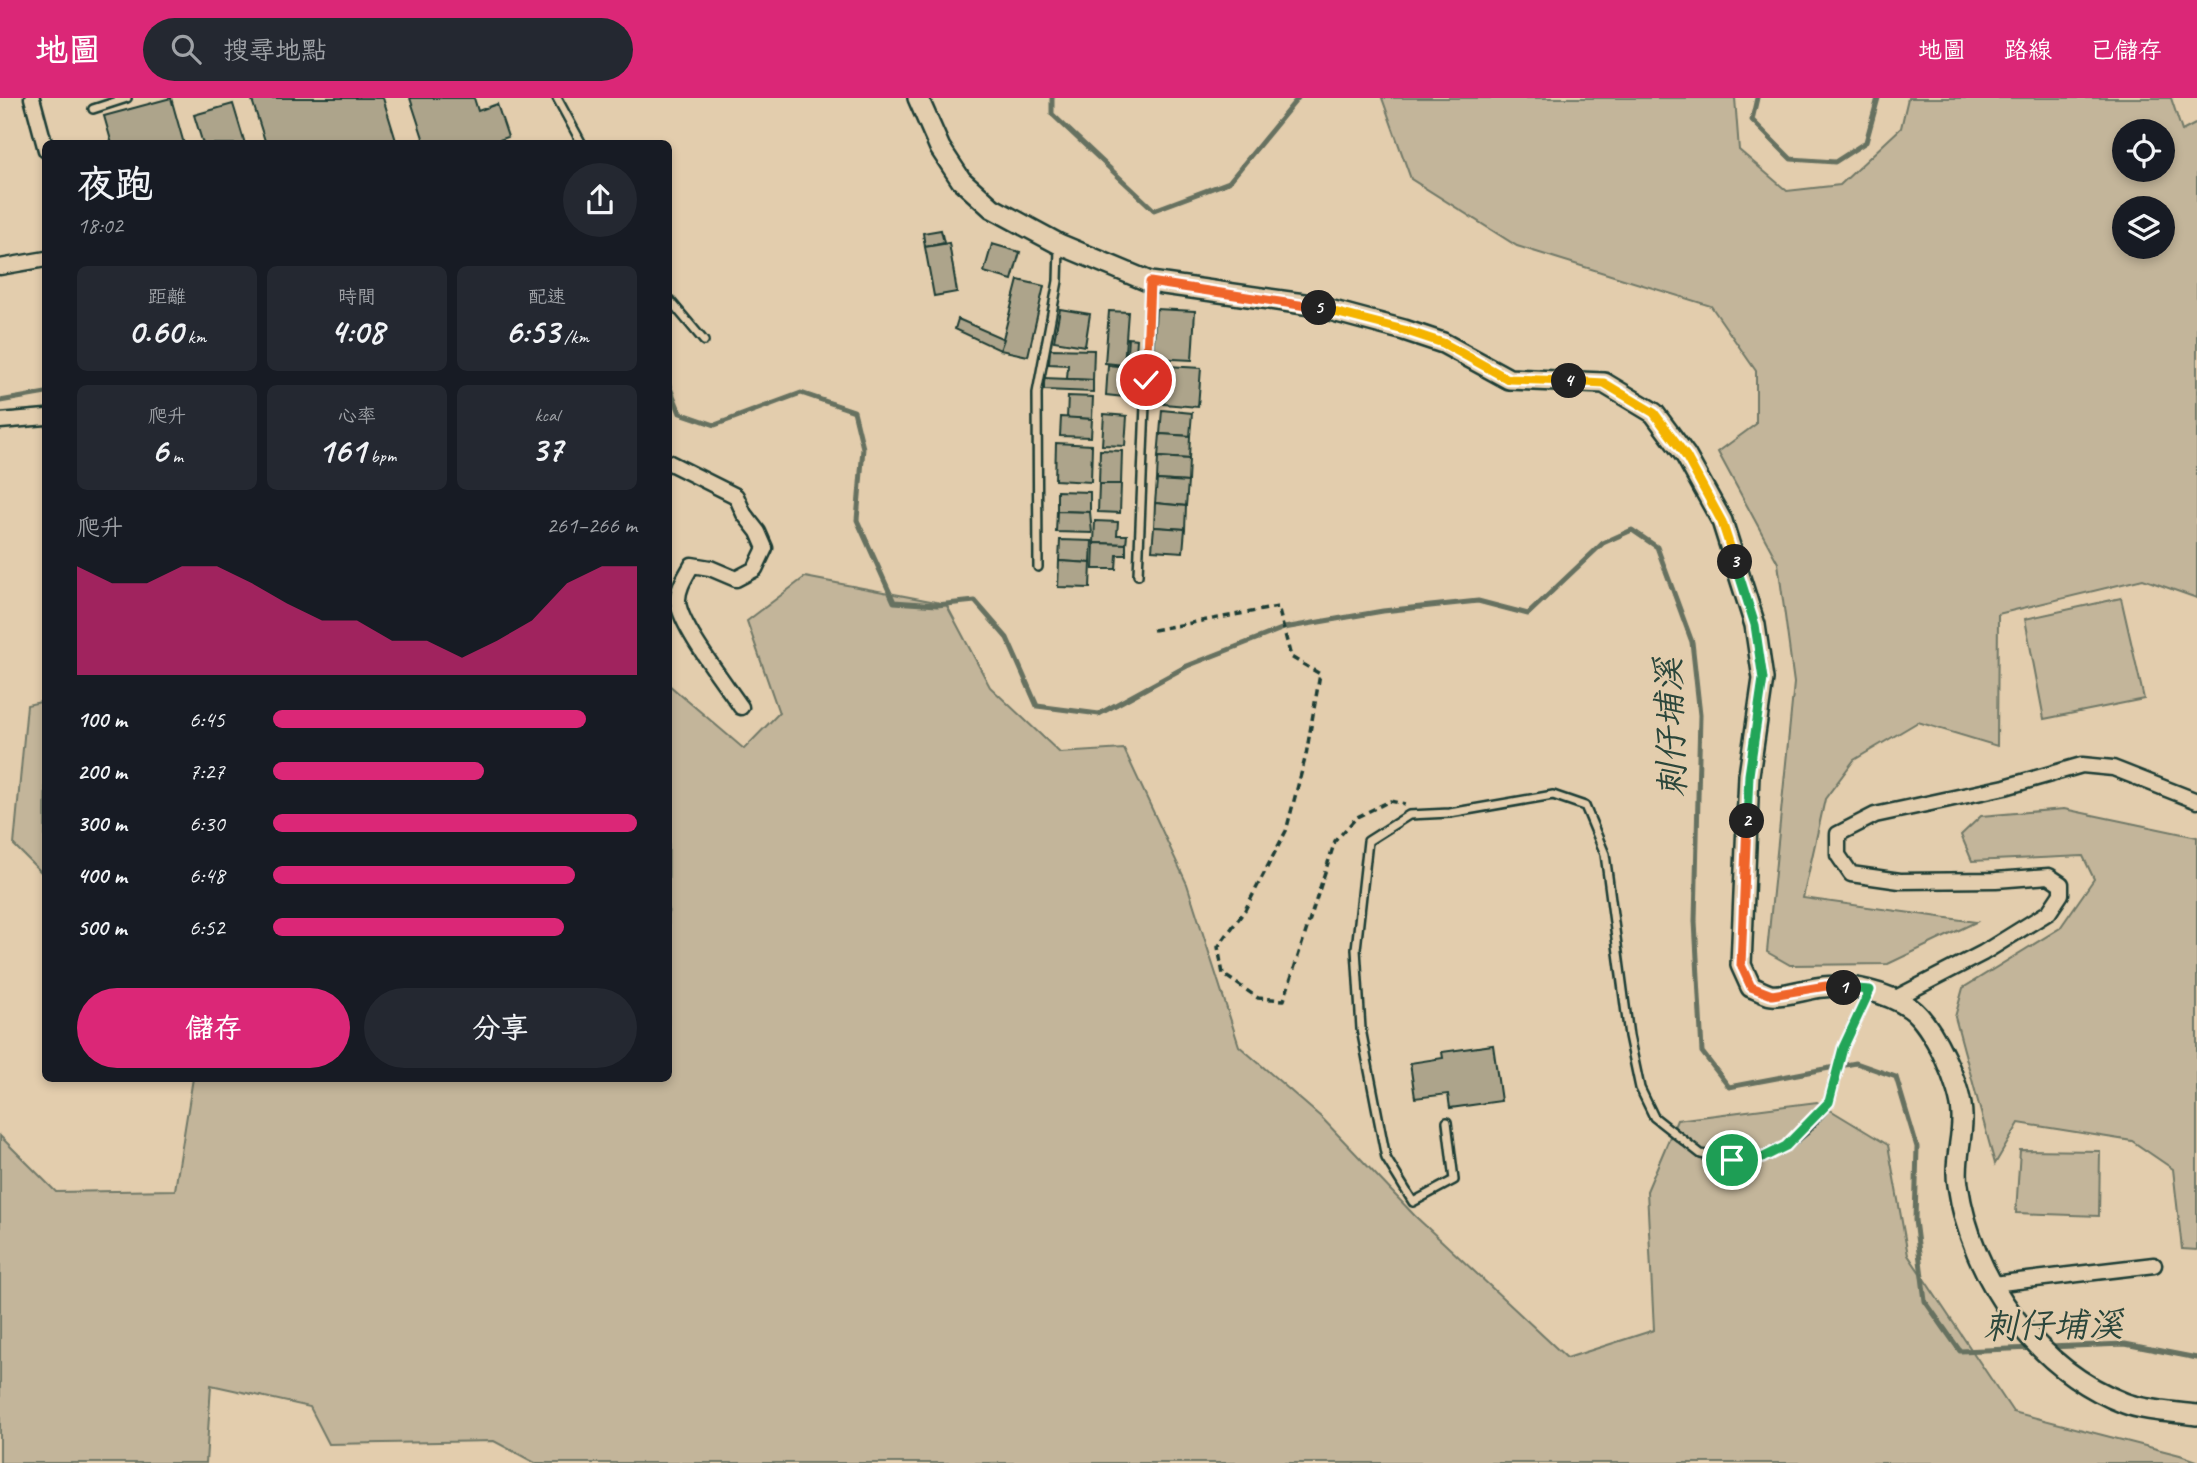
<!DOCTYPE html>
<html lang="zh-TW">
<meta charset="utf-8">
<style>
body{margin:0;font-family:Caveat,"LXGW WenKai TC",sans-serif;background:#242831;color:#f1f3f6;height:100vh;display:flex;flex-direction:column;font-size:26px;white-space:nowrap}
*{box-sizing:border-box;margin:0}
p{font-size:23px;color:#9ea1a6}
.icon{flex:none;width:38px;height:38px;fill:none;stroke:currentColor;stroke-width:2;stroke-linecap:round;stroke-linejoin:round}
.map{position:relative;flex:1;overflow:hidden}
.drawer{position:absolute;left:42px;top:42px;width:630px;height:942px;display:flex;flex-direction:column;background:#171b24;border-radius:10px;box-shadow:0 4px 10px #0003}
.drawer>*{flex:none}
.tools{position:absolute;left:2112px;top:21px;display:grid;gap:14px}
.tools a{display:grid;place-items:center;width:63px;height:63px;border-radius:50%;background:#171b24;box-shadow:0 4px 10px #0003;font-size:35px}
.pin{position:absolute;display:grid;place-items:center;width:60px;height:60px;color:#fff;margin:-30px;border:4px solid #fff;border-radius:50%;box-shadow:0 2px 7px #0007}
.km{position:absolute;width:35px;height:35px;margin:-18px;border-radius:50%;background:#222;color:#fff;font-size:19px;line-height:35px;text-align:center}
.round{display:grid;place-items:center;flex:none;width:74px;height:74px;border-radius:37px;background:#242831}
.headline{display:flex;align-items:center;justify-content:space-between;height:119px;padding:0 35px}
h1{font-size:38px;font-weight:800;line-height:52px}
.metrics{display:grid;grid-template-columns:repeat(3,1fr);gap:10px;height:119px;padding:7px 35px}
.metrics div{display:grid;align-content:center;border-radius:10px;background:#242831;text-align:center}
.metrics b{font-size:35px;font-weight:800}
.metrics small{font-size:19px;font-weight:400}
.metrics p{font-size:19px}
.chart{height:196px;padding:14px 35px}
.chart p{display:flex;justify-content:space-between}
.chart svg{width:100%;height:126px;margin-top:7px;fill:#db2777;opacity:.7}
.primary-button{display:flex;gap:14px;margin-top:auto;padding:14px 35px}
.primary-button a{flex:1;height:80px;border-radius:42px;background:#db2777;color:#fff;font-size:28px;font-weight:800;line-height:80px;text-align:center}
.primary-button a+a{background:#242831;color:#f1f3f6}
ul{padding:0 35px;list-style:none;font-size:23px}
li{display:grid;grid-template-columns:112px 84px 1fr;align-items:center;height:52px}
li i{height:18px;border-radius:9px;background:#db2777}
header{display:flex;align-items:center;gap:42px;box-sizing:border-box;height:98px;padding:0 35px;background:#db2777;color:#fff}
header strong{font-size:33px}
nav{display:flex;gap:38px;margin-inline-start:auto;font-size:24px}
.search{width:490px;height:63px;background:#242831;display:flex;align-items:center;gap:18px;box-sizing:border-box;padding:0 24px;border-radius:38px;color:#9ea1a6;font-size:26px}
.map>svg:first-child{display:block}
.green{fill:#c3b59a;stroke:#717967;stroke-width:2;fill-rule:evenodd}
.lines{fill:none;stroke-linecap:round;stroke-linejoin:round}
.stream{stroke:#667160;stroke-width:5}
.building{fill:#ada48b;stroke:#1f3d34;stroke-width:2}
.lane-casing{stroke:#1f3d34;stroke-width:12}
.street-casing{stroke:#1f3d34;stroke-width:19}
.secondary-casing{stroke:#1f3d34;stroke-width:24}
.path{stroke:#1f3d34;stroke-width:3.5;stroke-dasharray:7 5;stroke-linecap:butt}
.lane{stroke:#e3cdad;stroke-width:7}
.street{stroke:#e3cdad;stroke-width:14}
.secondary{stroke:#e3cdad;stroke-width:19}
.split-1-casing{stroke:#fff;stroke-width:14}
.split-2-casing{stroke:#fff;stroke-width:14}
.split-3-casing{stroke:#fff;stroke-width:14}
.split-4-casing{stroke:#fff;stroke-width:14}
.split-5-casing{stroke:#fff;stroke-width:14}
.split-6-casing{stroke:#fff;stroke-width:14}
.split-1{stroke:#22a559;stroke-width:9}
.split-2{stroke:#f0652b;stroke-width:9}
.split-3{stroke:#22a559;stroke-width:9}
.split-4{stroke:#f5b400;stroke-width:9}
.split-5{stroke:#f5b400;stroke-width:9}
.split-6{stroke:#f0652b;stroke-width:9}
.labels{text-anchor:middle;stroke-width:5;stroke-linejoin:round;paint-order:stroke}
.water-label{font-size:35px;font-style:italic;fill:#2b463b;stroke:#e3cdad}
</style>
<header>
<strong>地圖</strong>
<div class="search"><svg class="icon" aria-label="search" viewBox="0 0 24 24"><circle cx="10" cy="10" r="6"/><path d="M15 15l6 6"/></svg>搜尋地點</div>
<nav><a>地圖</a><a>路線</a><a>已儲存</a></nav>
</header>
<div class="map">
<svg width="2197" height="1365" viewBox="0 0 2197 1365">
<rect width="100%" height="100%" fill="#e3cdad"/>
<filter id="ink" filterUnits="userSpaceOnUse"><feTurbulence type="fractalNoise" baseFrequency=".0143" numOctaves="2"/><feDisplacementMap in="SourceGraphic" scale="14" xChannelSelector="R" yChannelSelector="G"/><feConvolveMatrix kernelMatrix="1 2 1 2 8 2 1 2 1" color-interpolation-filters="sRGB"/></filter>
<g filter="url(#ink)">
<g class="green">
<path d="M 1382,0 L 1735,0 L 1739,52 L 1787,93 L 1840,87 L 1901,30 L 1908,0 L 2171,0 L 2182,33 L 2197,25 L 2197,500 L 2143,481 L 1998,516 L 1997,648 L 1918,624 L 1854,662 L 1825,701 L 1803,800 L 1976,824 L 1888,866 L 1790,867 L 1767,854 L 1794,585 L 1778,465 L 1718,354 L 1756,326 L 1756,273 L 1711,208 L 1517,148 L 1411,81 ZM 2163,33 L 2163,72 L 2124,72 L 2124,33 ZM 2163,110 L 2163,149 L 2124,149 L 2124,110 Z"/>
<path d="M 805,479 L 946,506 L 990,589 L 1060,655 L 1124,651 L 1187,786 L 1239,948 L 1322,1020 L 1415,1118 L 1567,1260 L 1654,1232 L 1647,1093 L 1677,1022 L 1817,1004 L 1888,1047 L 1908,1157 L 2013,1314 L 2180,1357 L 2197,1363 L 2197,1365 L 535,1365 L 494,1343 L 329,1346 L 310,1309 L 211,1287 L 206,1365 L 0,1365 L 0,1038 L 56,1094 L 175,1092 L 193,980 L 668,980 L 669,587 L 744,651 L 779,615 L 747,523 Z"/>
<path d="M 2121,500 L 2144,601 L 2044,621 L 2025,521 Z"/>
<path d="M 45,603 L 46,603 L 45,778 L 14,747 L 27,607 Z"/>
<path d="M 2064,711 L 2197,739 L 2197,1152 L 2182,1151 L 2173,1071 L 2132,1043 L 2019,1025 L 1995,1066 L 1955,919 L 1963,890 L 2060,830 L 2094,781 L 2083,758 L 1972,763 L 1961,737 L 1981,718 Z"/>
<path d="M 2020,1052 L 2100,1053 L 2099,1118 L 2016,1115 Z"/>
</g>
<g class="lines">
<g class="stream">
<path d="M 1052,0 L 1052,16 L 1154,112 L 1229,84 L 1298,0"/>
<path d="M 1757,0 L 1752,22 L 1791,61 L 1835,64 L 1866,44 L 1878,0"/>
<path d="M 668,285 L 680,315 L 715,327 L 801,295 L 854,313 L 863,350 L 857,422 L 894,504 L 937,507 L 975,503 L 1007,540 L 1037,608 L 1099,616 L 1187,568 L 1284,530 L 1383,513 L 1478,503 L 1528,516 L 1603,445 L 1632,432 L 1657,449 L 1692,544 L 1700,617 L 1695,823 L 1702,954 L 1729,989 L 1856,965 L 1896,979 L 1917,1049 L 1915,1122 L 1925,1203 L 1960,1253 L 2034,1250"/>
<path d="M 0,303 L 46,295"/>
<path d="M 2048,1249 L 2125,1246 L 2197,1260"/>
</g>
</g>
<g class="building">
<path d="M 171,0 L 184,46 L 112,46 L 104,18 Z"/>
<path d="M 258,0 L 383,0 L 397,46 L 266,46 L 252,2 Z"/>
<path d="M 410,0 L 474,0 L 478,13 L 497,6 L 508,39 L 488,46 L 425,46 Z"/>
<path d="M 233,6 L 245,46 L 203,46 L 194,17 Z"/>
<path d="M 941,132 L 944,145 L 925,149 L 923,135 Z"/>
<path d="M 949,145 L 957,194 L 934,198 L 925,149 Z"/>
<path d="M 992,146 L 1020,154 L 1012,182 L 984,174 Z"/>
<path d="M 1018,182 L 1044,188 L 1028,258 L 1000,252 Z"/>
<path d="M 1060,211 L 1090,216 L 1085,248 L 1054,243 Z"/>
<path d="M 1156,211 L 1195,213 L 1192,262 L 1153,260 Z"/>
<path d="M 1109,213 L 1128,214 L 1124,267 L 1105,265 Z"/>
<path d="M 958,221 L 1004,241 L 1000,252 L 955,231 Z"/>
<path d="M 1128,240 L 1137,241 L 1134,285 L 1126,284 L 1124,299 L 1106,297 L 1108,267 L 1126,269 Z"/>
<path d="M 1050,251 L 1094,252 L 1093,282 L 1067,281 L 1068,267 L 1049,266 Z"/>
<path d="M 1167,268 L 1201,270 L 1198,309 L 1164,306 Z"/>
<path d="M 1044,280 L 1093,282 L 1093,294 L 1044,292 Z"/>
<path d="M 1068,298 L 1093,299 L 1092,321 L 1067,320 Z"/>
<path d="M 1162,312 L 1192,315 L 1190,338 L 1160,336 Z"/>
<path d="M 1104,316 L 1127,318 L 1125,348 L 1102,347 Z"/>
<path d="M 1061,319 L 1092,321 L 1091,339 L 1060,338 Z"/>
<path d="M 1160,336 L 1190,338 L 1189,361 L 1158,359 Z"/>
<path d="M 1056,345 L 1092,347 L 1091,384 L 1055,382 Z"/>
<path d="M 1100,352 L 1122,353 L 1121,386 L 1099,386 Z"/>
<path d="M 1158,359 L 1189,361 L 1188,384 L 1157,382 Z"/>
<path d="M 1157,382 L 1188,384 L 1186,408 L 1155,405 Z"/>
<path d="M 1099,386 L 1121,386 L 1120,415 L 1098,414 Z"/>
<path d="M 1057,393 L 1090,394 L 1090,414 L 1057,413 Z"/>
<path d="M 1155,405 L 1186,408 L 1185,431 L 1154,429 Z"/>
<path d="M 1057,413 L 1090,414 L 1092,435 L 1056,434 Z"/>
<path d="M 1095,423 L 1118,424 L 1117,437 L 1127,437 L 1126,446 L 1094,445 Z"/>
<path d="M 1154,429 L 1185,431 L 1183,454 L 1152,452 Z"/>
<path d="M 1060,442 L 1092,443 L 1091,465 L 1059,463 Z"/>
<path d="M 1094,445 L 1126,446 L 1126,457 L 1117,457 L 1116,471 L 1093,471 Z"/>
<path d="M 1059,463 L 1091,465 L 1090,490 L 1058,489 Z"/>
<path d="M 1493,947 L 1501,1003 L 1450,1010 L 1448,996 L 1415,1000 L 1410,965 L 1443,960 L 1442,954 Z"/>
</g>
<g class="lines">
<g class="lane-casing">
<g id="lane">
<path d="M 557,0 L 582,46"/>
<path d="M 93,11 L 127,0"/>
<path d="M 668,200 L 704,243"/>
<path d="M 1038,469 L 1037,295 L 1058,183 L 1059,150"/>
<path d="M 1138,477 L 1150,185"/>
<path d="M 1447,1024 L 1454,1082 L 1413,1104 L 1386,1060 L 1361,931 L 1356,851 L 1368,743 L 1409,717 L 1450,715 L 1553,697 L 1585,708 L 1605,756 L 1629,938 L 1640,990 L 1654,1019 L 1701,1056 L 1732,1062 L 1762,1060 L 1786,1048 L 1805,1032 L 1829,1004 L 1843,950 L 1868,896"/>
</g>
</g>
<g class="street-casing">
<g id="street">
<path d="M 32,0 L 46,52"/>
<path d="M 0,169 L 46,161"/>
<path d="M 0,323 L 46,319"/>
<path d="M 668,364 L 736,398 L 744,416 L 758,434 L 765,450 L 755,471 L 736,481 L 710,470 L 692,467 C 686,478 677,491 678,504 C 681,530 725,585 741,609"/>
<path d="M 1892,902 L 1983,855 L 2049,814 L 2061,796 L 2061,786 L 2049,778 L 1996,782 L 1900,783 L 1851,776 L 1838,757 L 1838,736 L 1875,717 L 2005,689 L 2082,667 L 2113,670 L 2197,703"/>
<path d="M 1993,1186 L 2154,1167"/>
</g>
</g>
<g class="secondary-casing">
<path id="secondary" d="M 918,0 L 940,50 L 961,82 L 992,110 L 1059,146 L 1150,184 L 1311,207 L 1404,232 L 1443,245 L 1509,281 L 1604,285 L 1654,315 L 1686,358 L 1722,423 L 1755,527 L 1763,581 L 1749,677 L 1741,867 L 1751,889 C 1757,891 1765,896 1771,897 C 1784,899 1809,890 1823,889 C 1851,886 1886,894 1910,910 C 1933,926 1962,990 1962,1018 C 1963,1040 1954,1064 1958,1087 C 1971,1179 2036,1271 2124,1305 C 2144,1313 2175,1314 2197,1317"/>
</g>
<path class="path" d="M 1153,532 L 1278,509 L 1291,559 L 1320,576 L 1306,657 L 1286,733 L 1245,812 L 1218,849 L 1223,876 L 1258,900 L 1284,902 L 1335,743 L 1357,719 L 1390,703 L 1405,706"/>
<use href="#lane" class="lane"/>
<use href="#street" class="street"/>
<use href="#secondary" class="secondary"/>
</g>
</g>
<g class="lines" filter="url(#ink)">
<g class="split-1-casing">
<path id="split-1" d="M 1732,1062 L 1762,1060 L 1786,1048 L 1829,1004 L 1843,950 L 1870,892 L 1844,890"/>
</g>
<g class="split-2-casing">
<path id="split-2" d="M 1747,723 L 1741,867 L 1751,889 L 1772,897 L 1826,888 L 1844,890"/>
</g>
<g class="split-3-casing">
<path id="split-3" d="M 1735,464 L 1755,527 L 1763,581 L 1749,677 L 1747,723"/>
</g>
<g class="split-4-casing">
<path id="split-4" d="M 1569,283 L 1604,285 L 1654,315 L 1686,358 L 1722,424 L 1735,464"/>
</g>
<g class="split-5-casing">
<path id="split-5" d="M 1319,210 L 1404,232 L 1443,245 L 1508,281 L 1569,283"/>
</g>
<g class="split-6-casing">
<path id="split-6" d="M 1146,282 L 1150,184 L 1319,210"/>
</g>
<use href="#split-1" class="split-1"/>
<use href="#split-2" class="split-2"/>
<use href="#split-3" class="split-3"/>
<use href="#split-4" class="split-4"/>
<use href="#split-5" class="split-5"/>
<use href="#split-6" class="split-6"/>
</g>
<g class="labels">
<g class="water-label">
<text transform="translate(1670 630) rotate(-92)" y="12">刺仔埔溪</text>
<text transform="translate(2053 1227) rotate(-1)" y="12">刺仔埔溪</text>
</g>
</g>
</svg>
<div class="tools">
<a><svg class="icon" aria-label="locate" viewBox="0 0 24 24"><circle cx="12" cy="12" r="6"/><path d="M12 2v4M12 18v4M2 12h4M18 12h4"/></svg></a>
<a><svg class="icon" aria-label="layers" viewBox="0 0 24 24"><path d="M12 4l9 5-9 5-9-5zM3 14l9 5 9-5"/></svg></a>
</div>
<div class="pin" style="left:1732px;top:1062px;background:#1e9e55"><svg class="icon" aria-label="arrive" viewBox="0 0 24 24"><path d="M6 21V4h12l-3 4 3 4H6"/></svg></div>
<div class="pin" style="left:1146px;top:282px;background:#d93025"><svg class="icon" aria-label="check" viewBox="0 0 24 24"><path d="M5 12l5 5 9-10"/></svg></div>
<b class="km" style="left:1844px;top:890px">1</b>
<b class="km" style="left:1747px;top:723px">2</b>
<b class="km" style="left:1735px;top:464px">3</b>
<b class="km" style="left:1569px;top:283px">4</b>
<b class="km" style="left:1319px;top:210px">5</b>
<section class="drawer">
<div class="headline"><div><h1>夜跑</h1><p>18:02</p></div><a class="round"><svg class="icon" aria-label="share" viewBox="0 0 24 24"><path d="M12 15V3M7 8l5-5 5 5M5 13v7h14v-7"/></svg></a></div>
<div class="metrics">
<div><p>距離</p><b>0.60<small> km</small></b></div>
<div><p>時間</p><b>4:08</b></div>
<div><p>配速</p><b>6:53<small> /km</small></b></div>
</div>
<div class="metrics">
<div><p>爬升</p><b>6<small> m</small></b></div>
<div><p>心率</p><b>161<small> bpm</small></b></div>
<div><p>kcal</p><b>37</b></div>
</div>
<div class="chart"><p><span>爬升</span>261–266 m</p>
<svg viewBox="0 0 160 44" preserveAspectRatio="none"><path d="M0 44V6L10 12L20 12L30 6L40 6L50 12L60 19L70 25L80 25L90 32L100 32L110 38L120 32L130 25L140 12L150 6L160 6V44z"/></svg>
</div>
<ul>
<li><b>100 m</b>6:45<i style="width:86%"></i></li>
<li><b>200 m</b>7:27<i style="width:58%"></i></li>
<li><b>300 m</b>6:30<i style="width:100%"></i></li>
<li><b>400 m</b>6:48<i style="width:83%"></i></li>
<li><b>500 m</b>6:52<i style="width:80%"></i></li>
</ul>
<div class="primary-button"><a>儲存</a><a>分享</a></div>
</section>
</div>
